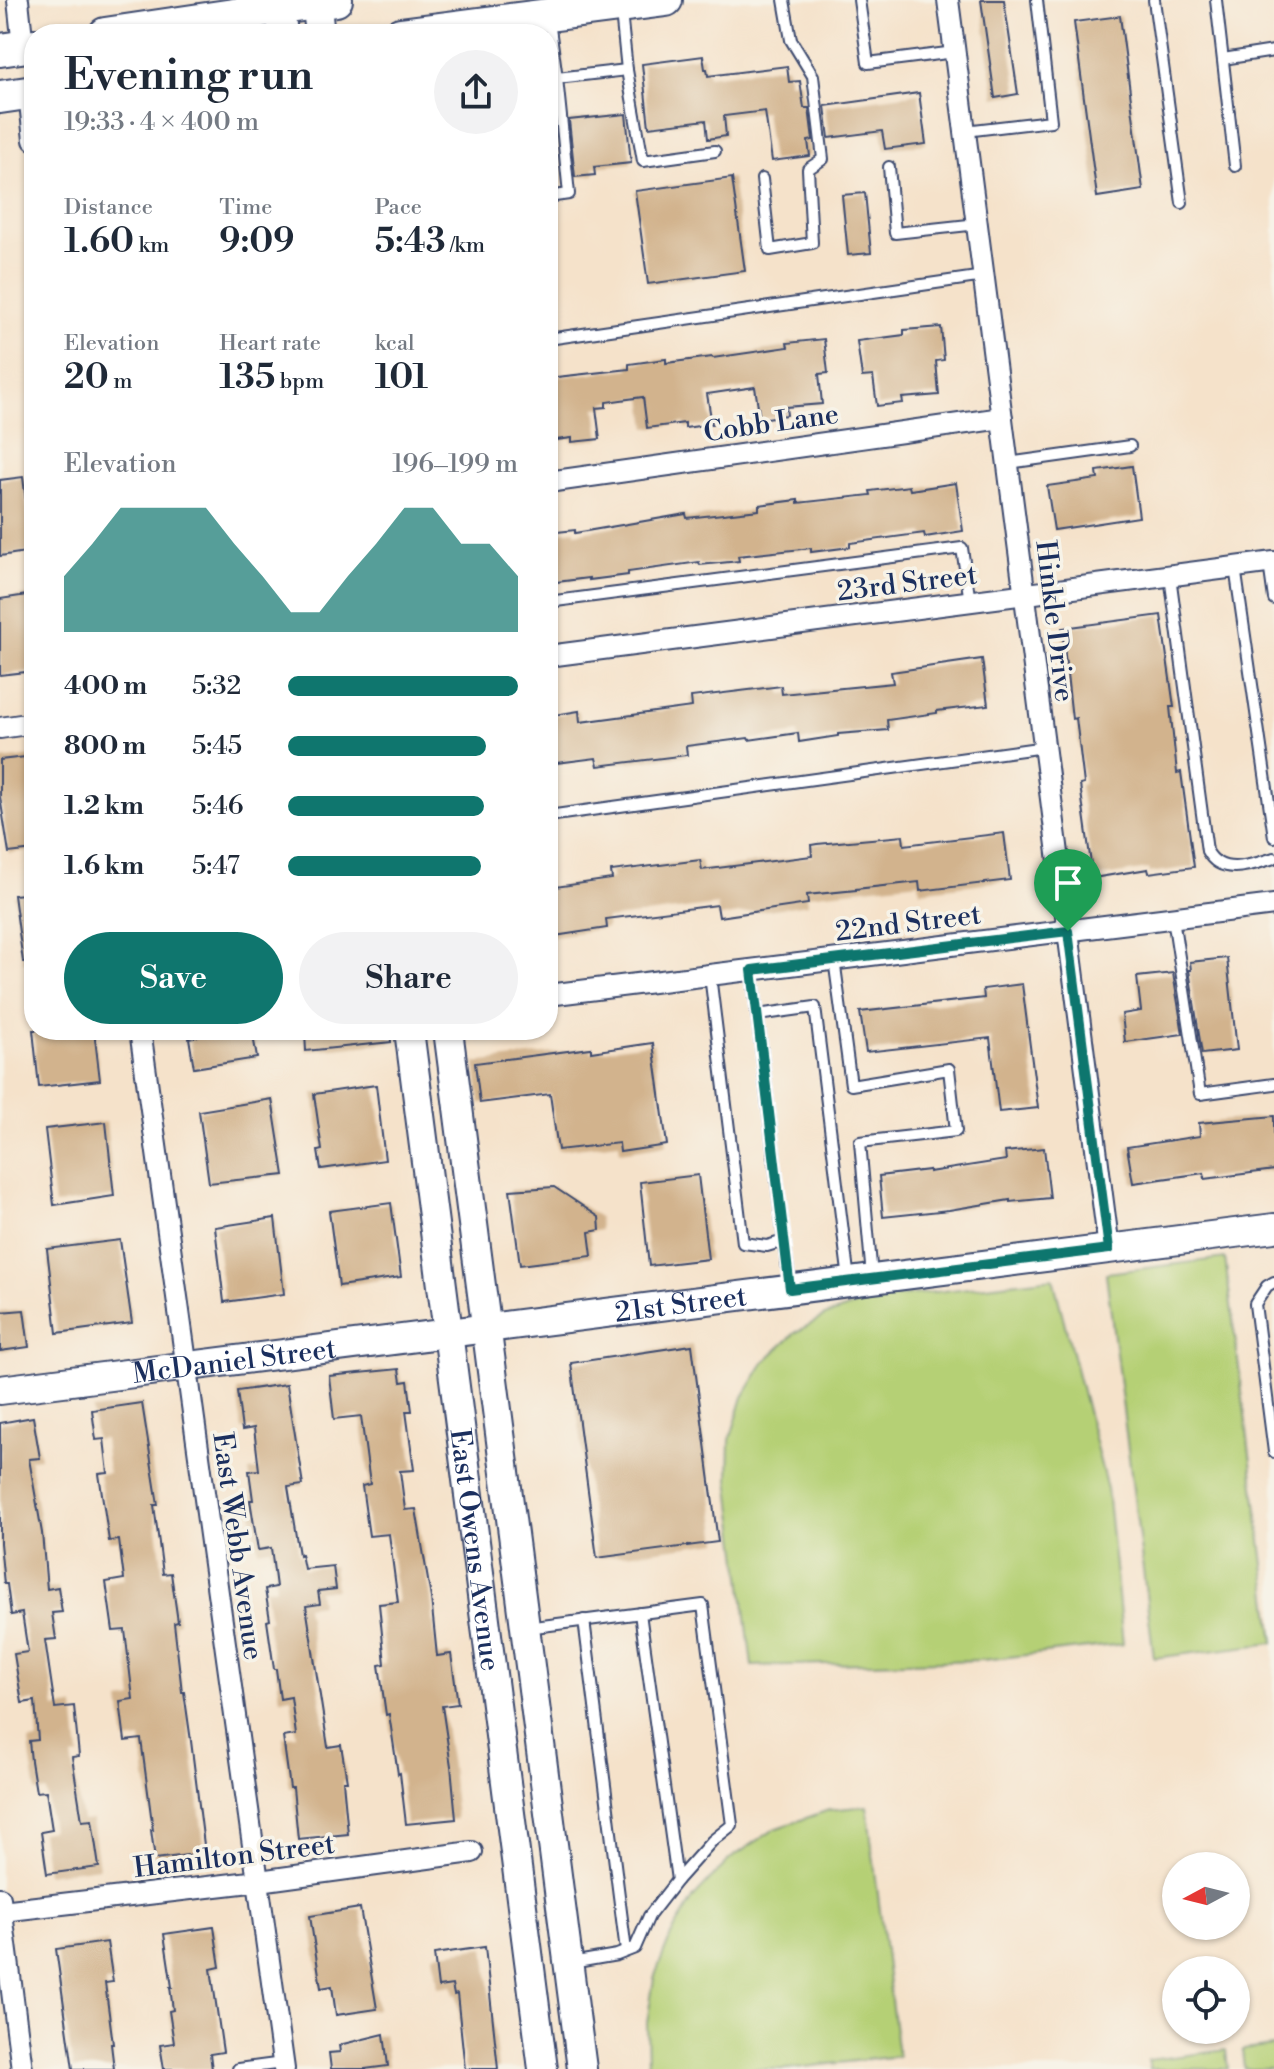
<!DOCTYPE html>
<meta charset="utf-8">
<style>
body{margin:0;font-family:"Libre Bodoni",serif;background:#f2f2f3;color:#1f2937;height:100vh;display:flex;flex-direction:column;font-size:30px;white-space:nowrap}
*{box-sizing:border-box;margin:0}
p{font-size:26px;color:#747a83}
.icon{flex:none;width:44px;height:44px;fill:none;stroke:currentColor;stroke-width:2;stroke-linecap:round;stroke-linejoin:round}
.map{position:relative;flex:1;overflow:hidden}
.details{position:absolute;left:24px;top:24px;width:534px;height:1016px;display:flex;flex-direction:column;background:#fff;border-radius:32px;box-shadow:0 2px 6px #0004}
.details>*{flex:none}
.needle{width:52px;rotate:263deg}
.controls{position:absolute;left:1162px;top:1852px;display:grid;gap:16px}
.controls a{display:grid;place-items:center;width:88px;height:88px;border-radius:50%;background:#fff;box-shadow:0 2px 6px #0004;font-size:40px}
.pin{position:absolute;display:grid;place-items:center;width:68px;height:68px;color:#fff;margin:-82px -34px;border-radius:50% 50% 50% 0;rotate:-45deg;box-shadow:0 0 8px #0007}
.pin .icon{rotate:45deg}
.round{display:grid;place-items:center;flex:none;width:84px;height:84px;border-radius:42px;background:#f2f2f3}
.overview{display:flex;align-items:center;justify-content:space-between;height:136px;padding:0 40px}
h1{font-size:44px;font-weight:600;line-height:60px}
.metrics{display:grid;grid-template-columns:repeat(3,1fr);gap:12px;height:136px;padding:8px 40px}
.metrics div{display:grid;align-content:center}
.metrics b{font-size:34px;font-weight:600}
.metrics small{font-size:22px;font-weight:400}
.metrics p{font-size:22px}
.chart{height:224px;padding:16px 40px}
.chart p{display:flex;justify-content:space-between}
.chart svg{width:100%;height:144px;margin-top:8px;fill:#0f766e;opacity:.7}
.cta{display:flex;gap:16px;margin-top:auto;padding:16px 40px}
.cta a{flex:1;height:92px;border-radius:48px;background:#0f766e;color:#fff;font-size:32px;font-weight:600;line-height:92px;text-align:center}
.cta a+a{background:#f2f2f3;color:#1f2937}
ul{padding:0 40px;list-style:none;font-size:26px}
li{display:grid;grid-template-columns:128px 96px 1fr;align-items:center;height:60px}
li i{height:20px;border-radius:10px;background:#0f766e}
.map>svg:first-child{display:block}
.green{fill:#b5d075;stroke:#68806a;stroke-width:2}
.building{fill:#d2b38d}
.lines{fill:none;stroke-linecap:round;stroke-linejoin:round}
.lane-casing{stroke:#3c4a6e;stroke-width:14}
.street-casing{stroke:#3c4a6e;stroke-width:24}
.secondary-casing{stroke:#3c4a6e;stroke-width:32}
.primary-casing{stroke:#3c4a6e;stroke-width:36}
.lane{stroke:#fff;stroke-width:10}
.street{stroke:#fff;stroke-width:20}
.secondary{stroke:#fff;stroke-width:28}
.primary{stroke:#fff;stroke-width:32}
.route-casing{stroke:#fff;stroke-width:16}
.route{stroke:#0f766e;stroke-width:10}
.labels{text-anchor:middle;stroke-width:7;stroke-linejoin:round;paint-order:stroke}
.street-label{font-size:28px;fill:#1b2f5e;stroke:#f7f3e8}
</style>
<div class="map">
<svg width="1274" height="2069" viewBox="0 0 1274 2069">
<rect width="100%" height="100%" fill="#f7f3e8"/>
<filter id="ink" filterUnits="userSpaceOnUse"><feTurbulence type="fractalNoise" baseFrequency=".0125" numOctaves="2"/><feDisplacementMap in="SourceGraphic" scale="16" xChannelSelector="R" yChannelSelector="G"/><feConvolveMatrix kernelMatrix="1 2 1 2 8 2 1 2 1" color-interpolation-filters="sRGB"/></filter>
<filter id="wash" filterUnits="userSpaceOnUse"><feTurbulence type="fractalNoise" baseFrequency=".006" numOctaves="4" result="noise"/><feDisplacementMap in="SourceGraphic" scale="32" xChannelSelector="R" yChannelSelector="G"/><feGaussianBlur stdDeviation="1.8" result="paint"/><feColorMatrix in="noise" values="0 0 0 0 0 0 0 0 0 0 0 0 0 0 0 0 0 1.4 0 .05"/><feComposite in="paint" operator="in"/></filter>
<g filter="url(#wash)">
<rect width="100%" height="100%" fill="#f5e2ca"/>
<g class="green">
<path d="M 1225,1258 L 1274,1643 L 1154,1658 L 1106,1273 Z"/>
<path d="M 1053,1278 L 1107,1489 L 1123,1644 L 983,1660 L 752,1666 L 729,1479 L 730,1440 L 743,1397 L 765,1361 L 795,1333 L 825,1316 L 860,1304 L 893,1297 Z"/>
<path d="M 867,1806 L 898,2056 L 787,2069 L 648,2069 L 647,2023 L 654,1978 L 671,1935 L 694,1897 L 730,1859 L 775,1829 L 829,1810 Z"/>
<path d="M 1274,2046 L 1274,2069 L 1244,2069 L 1242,2050 Z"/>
<path d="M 1226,2050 L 1228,2069 L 1150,2069 L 1148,2060 Z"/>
</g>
<g id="blocks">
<g class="building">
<path d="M 981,0 L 1004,0 L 1018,94 L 995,98 Z"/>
<path d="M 1120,16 L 1143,190 L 1097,197 L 1074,22 Z"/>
<path d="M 703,56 L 705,69 L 707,69 L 708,76 L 787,66 L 789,82 L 800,81 L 804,108 L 809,108 L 813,140 L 808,141 L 810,156 L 772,161 L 765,111 L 724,116 L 726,136 L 708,139 L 706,120 L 649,127 L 642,64 Z"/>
<path d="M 919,93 L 926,144 L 885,149 L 882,131 L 829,138 L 825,106 Z"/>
<path d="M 626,114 L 631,163 L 594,167 L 595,175 L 575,177 L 569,120 Z"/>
<path d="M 732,178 L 745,271 L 648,284 L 635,191 Z"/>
<path d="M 865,193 L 871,253 L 848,255 L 842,195 Z"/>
<path d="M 941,327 L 944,360 L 936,361 L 939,395 L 902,398 L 903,403 L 877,406 L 873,376 L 862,377 L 857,341 L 904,335 L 904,330 Z"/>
<path d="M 824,339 L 828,373 L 819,374 L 822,404 L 786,407 L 787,415 L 760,419 L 755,387 L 707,394 L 712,424 L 685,428 L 685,423 L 647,428 L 643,397 L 606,402 L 606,407 L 596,408 L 600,439 L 572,442 L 572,438 L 548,441 L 548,378 L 629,369 L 629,364 L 666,359 L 666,363 L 712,357 L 713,358 L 788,347 L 787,343 Z"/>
<path d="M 1132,466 L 1139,517 L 1054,530 L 1047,486 L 1098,479 L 1097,471 Z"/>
<path d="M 23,477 L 32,551 L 0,556 L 0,480 Z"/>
<path d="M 956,483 L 963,531 L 925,537 L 924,533 L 850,543 L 850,547 L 811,552 L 811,548 L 738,556 L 739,561 L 700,565 L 699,562 L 628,572 L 628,575 L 589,580 L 589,578 L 548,583 L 548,533 L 575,530 L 575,533 L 686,514 L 687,518 L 759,510 L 759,505 L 798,500 L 798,503 L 871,495 L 870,491 L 909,486 L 910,490 Z"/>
<path d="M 34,594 L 34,671 L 0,675 L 0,599 Z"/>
<path d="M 1161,615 L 1174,707 L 1170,707 L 1177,773 L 1181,772 L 1194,867 L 1149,873 L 1148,869 L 1093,878 L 1080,785 L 1084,784 L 1076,718 L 1072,719 L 1062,628 Z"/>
<path d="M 982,659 L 988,705 L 937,711 L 937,713 L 887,720 L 888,730 L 838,734 L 838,736 L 799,742 L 798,733 L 749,740 L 748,738 L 686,746 L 687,755 L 598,766 L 596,758 L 548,764 L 548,716 L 579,711 L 580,722 L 692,707 L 691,697 L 781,686 L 782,694 L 893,683 L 891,672 Z"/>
<path d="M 34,756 L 34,850 L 9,853 L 0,797 L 0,760 Z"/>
<path d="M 1004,833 L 1010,880 L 920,891 L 919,882 L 856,889 L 856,890 L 807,895 L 808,904 L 719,917 L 717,905 L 606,919 L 607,928 L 548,937 L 548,888 L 612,879 L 611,871 L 700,860 L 702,870 L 812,856 L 811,845 L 817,844 L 903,836 L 904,845 Z"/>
<path d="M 34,893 L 34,962 L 23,962 L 14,895 Z"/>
<path d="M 1227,958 L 1237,1050 L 1202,1054 L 1189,970 L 1191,970 L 1190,962 Z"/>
<path d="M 1173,973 L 1183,1034 L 1125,1042 L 1122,1014 L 1141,1011 L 1137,977 Z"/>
<path d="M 1022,984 L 1038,1108 L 999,1112 L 990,1038 L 866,1052 L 860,1012 L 984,998 L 983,989 Z"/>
<path d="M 33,1030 L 94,1030 L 100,1080 L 39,1087 Z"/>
<path d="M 232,1030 L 252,1030 L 257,1058 L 194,1068 L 189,1038 Z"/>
<path d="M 309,1030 L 390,1030 L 391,1042 L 306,1051 L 305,1033 L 310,1033 Z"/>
<path d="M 653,1043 L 667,1145 L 620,1152 L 619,1143 L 558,1150 L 550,1094 L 480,1103 L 475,1063 L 591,1048 L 591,1052 Z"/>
<path d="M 376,1085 L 385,1160 L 321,1169 L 318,1151 L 322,1150 L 314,1094 Z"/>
<path d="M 272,1099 L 284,1175 L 209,1183 L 199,1111 Z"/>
<path d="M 1274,1116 L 1274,1170 L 1205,1179 L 1204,1173 L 1133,1183 L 1127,1147 L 1200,1136 L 1199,1123 Z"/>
<path d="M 106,1122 L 114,1196 L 54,1205 L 45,1129 Z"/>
<path d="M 1044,1148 L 1050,1198 L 1010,1202 L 1010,1200 L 949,1210 L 883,1217 L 879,1176 L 929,1170 L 929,1172 L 1006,1160 L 1005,1152 Z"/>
<path d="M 698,1175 L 708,1259 L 649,1266 L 640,1182 Z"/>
<path d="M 554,1187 L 599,1217 L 600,1230 L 589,1232 L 592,1256 L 520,1265 L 510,1190 Z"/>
<path d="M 391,1203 L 401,1277 L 339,1286 L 329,1211 Z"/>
<path d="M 275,1218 L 284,1294 L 224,1302 L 215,1227 Z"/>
<path d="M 120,1240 L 132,1323 L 57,1333 L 47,1249 Z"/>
<path d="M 24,1310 L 29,1347 L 0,1351 L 0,1312 Z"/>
<path d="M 692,1345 L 718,1542 L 597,1558 L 571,1363 Z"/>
<path d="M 399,1369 L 401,1382 L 408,1381 L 412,1411 L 406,1411 L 414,1470 L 400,1471 L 405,1510 L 416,1509 L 431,1598 L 437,1656 L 451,1654 L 458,1704 L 442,1706 L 451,1766 L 456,1819 L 406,1824 L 400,1773 L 398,1774 L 389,1714 L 386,1715 L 379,1665 L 385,1664 L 379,1604 L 398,1602 L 389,1534 L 369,1536 L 362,1486 L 370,1484 L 361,1416 L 334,1419 L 329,1376 Z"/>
<path d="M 287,1384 L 303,1485 L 288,1487 L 299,1555 L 301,1554 L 304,1569 L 333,1566 L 336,1589 L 318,1591 L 320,1604 L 306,1606 L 328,1747 L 341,1745 L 347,1781 L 343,1781 L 348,1834 L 298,1839 L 293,1788 L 290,1788 L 283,1737 L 296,1735 L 291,1697 L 280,1699 L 276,1669 L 274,1669 L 267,1621 L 270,1620 L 265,1589 L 276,1587 L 271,1548 L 258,1550 L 250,1500 L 253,1500 L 249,1471 L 259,1470 L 254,1428 L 242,1430 L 237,1391 Z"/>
<path d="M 142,1403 L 158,1505 L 154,1505 L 163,1574 L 171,1573 L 178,1622 L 174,1623 L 182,1692 L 184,1692 L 191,1741 L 205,1853 L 155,1859 L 151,1830 L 153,1830 L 141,1739 L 125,1741 L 120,1701 L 133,1699 L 125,1630 L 113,1631 L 106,1582 L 124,1579 L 119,1540 L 109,1541 L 99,1474 L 108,1473 L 104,1439 L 96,1440 L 92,1410 Z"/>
<path d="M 33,1417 L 40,1458 L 29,1459 L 42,1533 L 47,1589 L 58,1587 L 62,1612 L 52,1613 L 56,1639 L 45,1640 L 55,1708 L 74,1706 L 79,1756 L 72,1757 L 82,1821 L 92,1820 L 99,1867 L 47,1874 L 41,1832 L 52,1830 L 46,1791 L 36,1792 L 31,1761 L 29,1741 L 38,1740 L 35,1701 L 22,1703 L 14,1654 L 28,1652 L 22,1613 L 11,1615 L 7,1584 L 4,1584 L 0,1543 L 0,1423 Z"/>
<path d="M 360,1908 L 377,2009 L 336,2015 L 332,1986 L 321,1988 L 310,1916 Z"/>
<path d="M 214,1927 L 220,1967 L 211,1969 L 223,2052 L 210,2054 L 212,2069 L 164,2069 L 160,2045 L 174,2043 L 169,2011 L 173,2010 L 170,1987 L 172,1987 L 164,1934 Z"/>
<path d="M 107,1942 L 113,1982 L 105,1983 L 113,2044 L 111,2044 L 114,2069 L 73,2069 L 56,1949 Z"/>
<path d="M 485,1947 L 498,2069 L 465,2069 L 457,1994 L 454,1995 L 452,1985 L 438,1987 L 434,1954 Z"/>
<path d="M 384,2034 L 388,2066 L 365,2069 L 331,2069 L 329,2053 L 340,2052 L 339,2045 Z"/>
</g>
</g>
</g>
<g filter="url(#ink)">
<use href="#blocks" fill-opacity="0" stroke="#3c4a6e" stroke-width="2"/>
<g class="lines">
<g class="lane-casing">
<g id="lane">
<path d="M 859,0 L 868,63 L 955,52"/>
<path d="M 1154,0 L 1182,203"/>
<path d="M 1216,0 L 1235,166"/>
<path d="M 621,12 L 627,70 L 643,161 L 715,151"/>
<path d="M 549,21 L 557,78 L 627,70"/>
<path d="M 1223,59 L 1274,51"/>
<path d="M 548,80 L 557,78 L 569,194 L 548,197"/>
<path d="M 965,131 L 1051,121 L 1037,0"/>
<path d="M 889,167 L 895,233 L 978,224"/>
<path d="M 762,179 L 770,250 L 812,243 L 808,169 L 823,159 L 813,76 L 791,40 L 784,0"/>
<path d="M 548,339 L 984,276"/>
<path d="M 1008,463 L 1130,446"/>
<path d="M 1269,563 L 1274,599"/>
<path d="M 1235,567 L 1274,837"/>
<path d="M 1170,576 L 1207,851 C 1221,877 1251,865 1274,858"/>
<path d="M 548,602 L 962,548 L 970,602"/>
<path d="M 548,816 L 1045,747"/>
<path d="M 1173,918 L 1200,1094 L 1274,1084"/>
<path d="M 834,959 L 851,1085 L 949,1069 L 956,1131 L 860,1142 L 872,1277"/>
<path d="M 710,975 L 743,1243 L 767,1246 L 784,1241 L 752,970"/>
<path d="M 757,1015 L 815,1007 L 849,1280"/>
<path d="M 784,1241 L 790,1286"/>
<path d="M 1274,1282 L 1267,1286 L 1255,1304 L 1274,1452"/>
<path d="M 640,1613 L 677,1880"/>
<path d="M 584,1620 L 626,1951"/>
<path d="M 527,1628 L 703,1605 L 732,1825 L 712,1841 L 677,1880 L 649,1916 L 635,1948 L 617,1955 L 571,1963"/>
<path d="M 238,2069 L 283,2063"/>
</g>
</g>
<g class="street-casing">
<g id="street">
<path d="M 18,0 L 23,47"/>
<path d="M 948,0 L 1109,1249"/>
<path d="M 29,93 L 34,140"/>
<path d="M 548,482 L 1002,418"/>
<path d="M 548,656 L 1274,562"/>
<path d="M 0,728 L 34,723"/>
<path d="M 548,995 L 1274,905"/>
<path d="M 140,1030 L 284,2069"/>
<path d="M 0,1898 L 22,2069"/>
<path d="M 2,1911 L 259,1881 L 472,1852"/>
</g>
</g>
<g class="secondary-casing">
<g id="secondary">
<path d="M 279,0 L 283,34"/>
<path d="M 316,0 L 320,34"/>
<path id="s1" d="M 409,1030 L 543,2069"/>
<path d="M 448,1030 L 582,2069"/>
<path id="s2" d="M 0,1390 L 1274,1228"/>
</g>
</g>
<g class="primary-casing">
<g id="primary">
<path d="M 105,34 L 336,0"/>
<path d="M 400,34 L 666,0"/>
<path d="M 0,50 L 34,45"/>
<path d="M 0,97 L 34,92"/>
</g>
</g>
<use href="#lane" class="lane"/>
<use href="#street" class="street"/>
<use href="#secondary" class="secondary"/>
<use href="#primary" class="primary"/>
</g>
</g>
<g class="lines" filter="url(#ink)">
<g class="route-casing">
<path id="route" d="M 1068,931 L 1109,1249 L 790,1289 L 752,970 Z"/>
</g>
<use href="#route" class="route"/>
</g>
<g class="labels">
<g class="street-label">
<text transform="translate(771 422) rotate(-8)" y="10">Cobb Lane</text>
<text transform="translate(907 582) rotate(-7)" y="10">23rd Street</text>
<text transform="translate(1056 621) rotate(83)" y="10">Hinkle Drive</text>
<text transform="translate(908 922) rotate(-7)" y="10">22nd Street</text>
<text dy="10" stroke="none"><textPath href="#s2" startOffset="686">21st Street</textPath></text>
<text dy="10" stroke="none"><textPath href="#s2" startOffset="236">McDaniel Street</textPath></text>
<text transform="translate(239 1546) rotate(82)" y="10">East Webb Avenue</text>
<text dy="10" stroke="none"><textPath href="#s1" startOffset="524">East Owens Avenue</textPath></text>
<text transform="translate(234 1855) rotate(-7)" y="10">Hamilton Street</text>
</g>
</g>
</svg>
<div class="controls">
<a><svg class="needle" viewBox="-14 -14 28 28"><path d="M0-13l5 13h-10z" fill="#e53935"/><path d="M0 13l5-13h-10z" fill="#747a83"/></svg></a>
<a><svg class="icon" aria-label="locate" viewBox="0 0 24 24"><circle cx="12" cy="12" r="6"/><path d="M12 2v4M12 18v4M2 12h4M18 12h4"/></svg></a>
</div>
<div class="pin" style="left:1068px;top:931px;background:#1e9e55"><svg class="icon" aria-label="arrive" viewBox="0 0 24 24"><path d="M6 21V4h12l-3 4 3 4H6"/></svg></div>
<section class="details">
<div class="overview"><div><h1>Evening run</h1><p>19:33 · 4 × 400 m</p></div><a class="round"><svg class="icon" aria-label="share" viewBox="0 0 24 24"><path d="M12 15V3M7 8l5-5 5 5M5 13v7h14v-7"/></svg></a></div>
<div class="metrics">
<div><p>Distance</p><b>1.60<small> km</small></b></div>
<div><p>Time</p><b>9:09</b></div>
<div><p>Pace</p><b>5:43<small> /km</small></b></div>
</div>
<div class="metrics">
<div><p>Elevation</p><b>20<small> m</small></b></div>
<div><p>Heart rate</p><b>135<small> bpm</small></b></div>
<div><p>kcal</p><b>101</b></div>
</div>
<div class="chart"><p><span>Elevation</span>196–199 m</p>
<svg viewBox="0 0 160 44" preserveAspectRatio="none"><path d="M0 44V27L10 17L20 6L30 6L40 6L50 6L60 17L70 27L80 38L90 38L100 27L110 17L120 6L130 6L140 17L150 17L160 27V44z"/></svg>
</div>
<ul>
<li><b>400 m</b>5:32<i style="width:100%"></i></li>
<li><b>800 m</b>5:45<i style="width:86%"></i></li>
<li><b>1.2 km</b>5:46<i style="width:85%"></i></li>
<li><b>1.6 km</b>5:47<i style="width:84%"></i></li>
</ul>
<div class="cta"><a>Save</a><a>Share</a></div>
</section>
</div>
